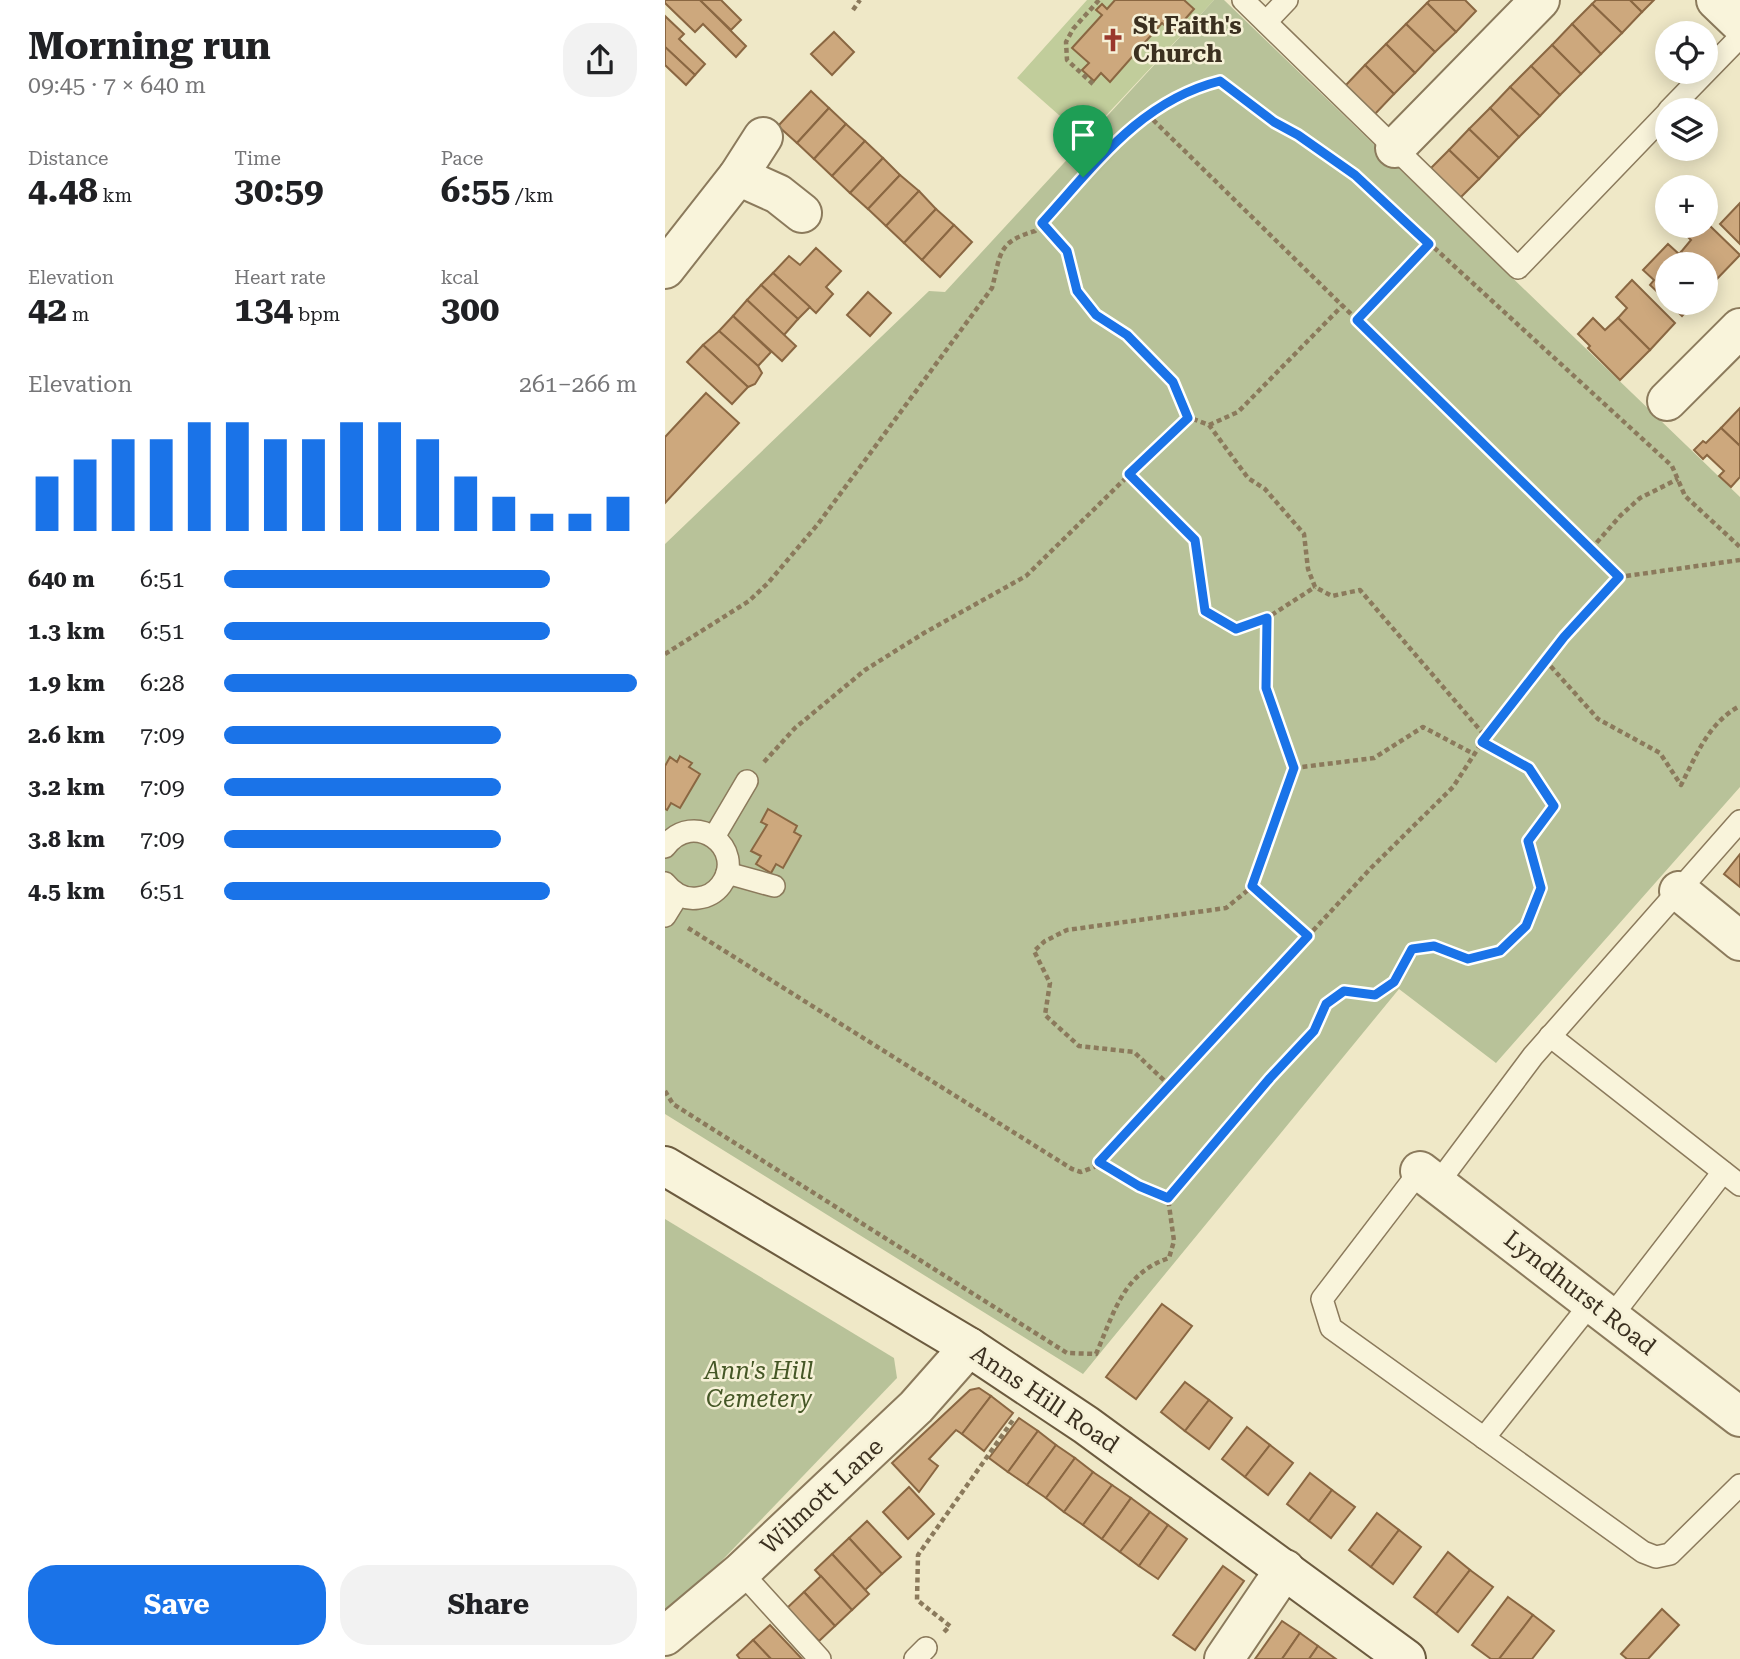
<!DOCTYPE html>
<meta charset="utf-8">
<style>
body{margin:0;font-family:"Roboto Serif",serif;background:#f2f2f2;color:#202124;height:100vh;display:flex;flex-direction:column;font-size:26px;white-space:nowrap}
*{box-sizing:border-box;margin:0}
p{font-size:23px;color:#757577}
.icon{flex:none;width:38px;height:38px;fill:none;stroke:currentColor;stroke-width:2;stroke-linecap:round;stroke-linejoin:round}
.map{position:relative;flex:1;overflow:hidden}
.details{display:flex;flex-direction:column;background:#fff;width:665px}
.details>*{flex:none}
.buttons{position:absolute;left:990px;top:21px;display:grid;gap:14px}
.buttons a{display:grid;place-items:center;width:63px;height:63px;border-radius:50%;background:#fff;box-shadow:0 4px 18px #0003;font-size:35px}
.pin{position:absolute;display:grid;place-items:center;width:60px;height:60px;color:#fff;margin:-72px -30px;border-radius:50% 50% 50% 0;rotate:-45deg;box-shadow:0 0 7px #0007}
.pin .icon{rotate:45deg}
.round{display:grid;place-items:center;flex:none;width:74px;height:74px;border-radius:28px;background:#f2f2f2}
.overview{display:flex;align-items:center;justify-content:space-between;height:119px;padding:0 28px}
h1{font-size:38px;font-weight:700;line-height:52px}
.figures{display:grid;grid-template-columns:repeat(3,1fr);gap:10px;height:119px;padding:7px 28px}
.figures div{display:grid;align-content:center}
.figures b{font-size:35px;font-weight:700}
.figures small{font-size:19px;font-weight:400}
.figures p{font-size:19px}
.chart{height:196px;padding:14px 28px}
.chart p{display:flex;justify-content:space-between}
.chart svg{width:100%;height:126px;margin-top:7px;stroke:#1a73e8;stroke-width:6}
.action{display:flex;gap:14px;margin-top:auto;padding:14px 28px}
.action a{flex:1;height:80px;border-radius:28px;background:#1a73e8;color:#fff;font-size:28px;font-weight:700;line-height:80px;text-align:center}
.action a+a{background:#f2f2f2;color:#202124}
ul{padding:0 28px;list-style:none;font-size:23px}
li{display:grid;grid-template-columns:112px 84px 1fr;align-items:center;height:52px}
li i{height:18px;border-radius:9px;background:#1a73e8}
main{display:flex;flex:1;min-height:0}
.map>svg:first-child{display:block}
.green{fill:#c1cd9b}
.cemetery{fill:#b8c299}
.building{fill:#cda87d;stroke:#8a6742;stroke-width:2}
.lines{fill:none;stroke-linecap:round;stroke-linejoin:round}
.lane-casing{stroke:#8b7a5c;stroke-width:24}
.street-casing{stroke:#8b7a5c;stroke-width:42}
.secondary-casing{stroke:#6c5b3f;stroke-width:42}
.path{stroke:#8b7a5c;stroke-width:4.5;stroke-dasharray:5 3.5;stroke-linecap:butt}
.lane{stroke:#f9f4db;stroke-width:21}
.street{stroke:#f9f4db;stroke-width:38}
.secondary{stroke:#f9f4db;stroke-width:38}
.route-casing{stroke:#fff;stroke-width:14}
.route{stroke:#1a73e8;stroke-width:9}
.labels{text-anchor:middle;stroke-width:5;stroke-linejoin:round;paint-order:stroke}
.poi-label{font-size:24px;font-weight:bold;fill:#3b3020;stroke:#f6f1d7;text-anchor:start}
.street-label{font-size:24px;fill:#3b3020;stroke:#f6f1d7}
.park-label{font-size:24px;font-style:italic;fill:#455726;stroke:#f6f1d7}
</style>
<main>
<section class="details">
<div class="overview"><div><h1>Morning run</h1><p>09:45 · 7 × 640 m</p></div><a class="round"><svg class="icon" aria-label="share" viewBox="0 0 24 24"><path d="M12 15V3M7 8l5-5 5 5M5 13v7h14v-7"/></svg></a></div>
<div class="figures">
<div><p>Distance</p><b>4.48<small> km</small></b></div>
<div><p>Time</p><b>30:59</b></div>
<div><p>Pace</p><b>6:55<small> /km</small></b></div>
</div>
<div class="figures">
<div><p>Elevation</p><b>42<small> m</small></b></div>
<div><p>Heart rate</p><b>134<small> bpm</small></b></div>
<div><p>kcal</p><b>300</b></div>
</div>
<div class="chart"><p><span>Elevation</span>261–266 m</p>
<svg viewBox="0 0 160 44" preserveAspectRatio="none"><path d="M5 44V25M15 44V19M25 44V12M35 44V12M45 44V6M55 44V6M65 44V12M75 44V12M85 44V6M95 44V6M105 44V12M115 44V25M125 44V32M135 44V38M145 44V38M155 44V32"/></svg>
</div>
<ul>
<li><b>640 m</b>6:51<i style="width:79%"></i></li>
<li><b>1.3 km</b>6:51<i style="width:79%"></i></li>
<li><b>1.9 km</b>6:28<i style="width:100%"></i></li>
<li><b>2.6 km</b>7:09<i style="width:67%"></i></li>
<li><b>3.2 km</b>7:09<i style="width:67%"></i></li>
<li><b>3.8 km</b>7:09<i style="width:67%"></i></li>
<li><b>4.5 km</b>6:51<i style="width:79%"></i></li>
</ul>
<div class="action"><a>Save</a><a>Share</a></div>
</section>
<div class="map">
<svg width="1075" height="1659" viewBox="0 0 1075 1659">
<rect width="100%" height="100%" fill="#efe8c7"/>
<path class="green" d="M 422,0 L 450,0 L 442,9 L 437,4 L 432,9 L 437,15 L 407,48 L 424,63 L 418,70 L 436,73 L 445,81 L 497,23 L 508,32 L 529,9 L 519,0 L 549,0 L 420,138 L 352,78 Z"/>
<g class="cemetery">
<path d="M 549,0 L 559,0 L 1075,497 L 1075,787 L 831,1063 L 734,989 L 418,1374 L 0,1114 L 0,544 L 264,291 L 280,292 Z"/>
<path d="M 0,1219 L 229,1358 L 232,1378 L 44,1574 L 0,1611 Z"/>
</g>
<g class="building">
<path d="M 0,0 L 35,0 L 81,46 L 71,57 L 38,24 L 30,32 L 0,3 Z"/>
<path d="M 35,0 L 56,0 L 76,20 L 66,30 Z"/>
<path d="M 450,0 L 519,0 L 529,9 L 508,33 L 497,23 L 445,82 L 436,73 L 429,81 L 417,70 L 424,63 L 407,48 L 437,15 L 431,10 L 437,4 L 442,9 Z"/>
<path d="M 765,0 L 800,0 L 811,11 L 791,32 L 762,3 Z"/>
<path d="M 931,0 L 965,0 L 977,12 L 957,33 L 927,4 Z"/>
<path d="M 965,0 L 989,0 L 977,12 Z"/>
<path d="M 762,3 L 791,32 L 770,52 L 741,24 Z"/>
<path d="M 927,4 L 957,33 L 936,54 L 907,24 Z"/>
<path d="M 0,16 L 19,34 L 14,39 L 40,64 L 30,75 L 0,47 Z"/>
<path d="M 741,24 L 770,52 L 750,73 L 721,44 Z"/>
<path d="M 907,24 L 936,54 L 916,74 L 887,45 Z"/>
<path d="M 169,32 L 189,52 L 167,75 L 146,54 Z"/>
<path d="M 721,44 L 750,73 L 729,94 L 700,65 Z"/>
<path d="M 887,45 L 916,74 L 895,95 L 866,66 Z"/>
<path d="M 0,47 L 30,75 L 21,85 L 0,65 Z"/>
<path d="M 700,65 L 729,94 L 709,115 L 680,86 Z"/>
<path d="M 866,66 L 895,95 L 875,116 L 845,87 Z"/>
<path d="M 845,87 L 875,116 L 854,137 L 825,108 Z"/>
<path d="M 146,91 L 164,108 L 132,143 L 113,126 Z"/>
<path d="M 164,108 L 181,124 L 149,159 L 132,143 Z"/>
<path d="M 825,108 L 854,137 L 834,158 L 804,129 Z"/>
<path d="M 181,124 L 200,141 L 167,176 L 149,159 Z"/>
<path d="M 804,129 L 834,158 L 814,179 L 784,150 Z"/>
<path d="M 200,141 L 218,158 L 185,193 L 167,176 Z"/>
<path d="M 784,150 L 814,179 L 793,200 L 763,171 Z"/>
<path d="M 218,158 L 235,175 L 203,209 L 185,193 Z"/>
<path d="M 235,175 L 254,191 L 221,226 L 203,209 Z"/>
<path d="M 254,191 L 271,209 L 239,243 L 221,226 Z"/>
<path d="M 1075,203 L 1075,244 L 1055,224 Z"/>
<path d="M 271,209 L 289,225 L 257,260 L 239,243 Z"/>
<path d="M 1043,224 L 1075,255 L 1048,283 L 1041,276 L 1041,264 L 1029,264 L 1016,252 L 1026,240 L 1018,232 L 1025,226 Z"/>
<path d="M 289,225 L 307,242 L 275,277 L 257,260 Z"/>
<path d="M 1003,244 L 1014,254 L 1016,252 L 1029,264 L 1003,264 L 1003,302 L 985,285 L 989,280 L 978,270 Z"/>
<path d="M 151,248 L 176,271 L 161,287 L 168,294 L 151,313 L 108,273 L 124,256 L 135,265 Z"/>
<path d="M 108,273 L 145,307 L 133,319 L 96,285 Z"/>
<path d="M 967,280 L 1010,323 L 985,350 L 953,318 L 962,308 L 951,297 Z"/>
<path d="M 96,285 L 133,319 L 119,335 L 82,300 Z"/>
<path d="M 203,292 L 226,313 L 205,336 L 182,315 Z"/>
<path d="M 82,300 L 131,346 L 117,361 L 68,316 Z"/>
<path d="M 1004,303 L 1029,303 L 1017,316 Z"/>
<path d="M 68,316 L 106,352 L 93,366 L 54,331 Z"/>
<path d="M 928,318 L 940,330 L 953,318 L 985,350 L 955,380 L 923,348 L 925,346 L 913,334 Z"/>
<path d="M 54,331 L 93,366 L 97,373 L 90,384 L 83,387 L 38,345 Z"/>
<path d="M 38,345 L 83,387 L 67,404 L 22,362 Z"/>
<path d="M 41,393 L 74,423 L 0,503 L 0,437 Z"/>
<path d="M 1075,408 L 1075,446 L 1056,428 Z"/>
<path d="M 1056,428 L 1075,446 L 1075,477 L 1066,487 L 1054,476 L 1059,471 L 1042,455 L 1038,459 L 1029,450 L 1038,441 L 1041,443 Z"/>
<path d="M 15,756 L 27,763 L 24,767 L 35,774 L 15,808 L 6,803 L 2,810 L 0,809 L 0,766 L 5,757 L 12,762 Z"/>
<path d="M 103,809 L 132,826 L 129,832 L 136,836 L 118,868 L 111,864 L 106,873 L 91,864 L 96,856 L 86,851 L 102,825 L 96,822 Z"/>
<path d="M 1075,854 L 1075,887 L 1059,874 Z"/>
<path d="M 497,1304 L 527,1326 L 471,1399 L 441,1377 Z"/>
<path d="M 520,1382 L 544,1400 L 520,1431 L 496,1412 Z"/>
<path d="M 314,1388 L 326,1396 L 297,1434 L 291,1430 L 264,1459 L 273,1466 L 254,1492 L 227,1463 L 305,1390 Z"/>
<path d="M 326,1396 L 348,1413 L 319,1451 L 297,1434 Z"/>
<path d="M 544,1400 L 567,1418 L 544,1449 L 520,1431 Z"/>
<path d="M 354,1418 L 373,1431 L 343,1472 L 324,1458 Z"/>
<path d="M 582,1427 L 605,1445 L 580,1477 L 557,1459 Z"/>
<path d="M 373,1431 L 391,1445 L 362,1485 L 343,1472 Z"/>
<path d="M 391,1445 L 410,1458 L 381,1498 L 362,1485 Z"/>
<path d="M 605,1445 L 628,1463 L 603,1495 L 580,1477 Z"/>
<path d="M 410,1458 L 428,1472 L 399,1512 L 381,1498 Z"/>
<path d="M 428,1472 L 447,1485 L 418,1525 L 399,1512 Z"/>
<path d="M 645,1473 L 667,1490 L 644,1521 L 622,1504 Z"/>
<path d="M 447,1485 L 466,1498 L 437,1539 L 418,1525 Z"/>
<path d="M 244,1487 L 269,1514 L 243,1539 L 218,1512 Z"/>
<path d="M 667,1490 L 690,1507 L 666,1538 L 644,1521 Z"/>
<path d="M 466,1498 L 485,1512 L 455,1552 L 437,1539 Z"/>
<path d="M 485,1512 L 503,1525 L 474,1566 L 455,1552 Z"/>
<path d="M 712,1513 L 734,1530 L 706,1567 L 684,1550 Z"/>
<path d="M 202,1521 L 236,1557 L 217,1574 L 184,1538 Z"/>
<path d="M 503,1525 L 522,1539 L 493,1579 L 474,1566 Z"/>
<path d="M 734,1530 L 756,1547 L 728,1584 L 706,1567 Z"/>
<path d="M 184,1538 L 217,1574 L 200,1590 L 167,1554 Z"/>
<path d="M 783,1552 L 805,1570 L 771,1614 L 749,1597 Z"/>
<path d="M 167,1554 L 204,1594 L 187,1610 L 150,1570 Z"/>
<path d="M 558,1566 L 579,1581 L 530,1650 L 508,1635 Z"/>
<path d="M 805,1570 L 828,1587 L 793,1632 L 771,1614 Z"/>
<path d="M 156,1576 L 187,1610 L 170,1626 L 139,1592 Z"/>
<path d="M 139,1592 L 170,1626 L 154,1641 L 122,1608 Z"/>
<path d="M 843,1597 L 868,1615 L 834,1659 L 826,1659 L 807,1645 Z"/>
<path d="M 997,1609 L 1014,1625 L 983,1659 L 962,1659 L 956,1654 Z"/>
<path d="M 868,1615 L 889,1631 L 867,1659 L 834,1659 Z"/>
<path d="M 617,1621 L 635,1633 L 617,1659 L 590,1659 Z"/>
<path d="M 105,1625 L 137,1659 L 106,1659 L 88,1640 Z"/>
<path d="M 635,1633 L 653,1646 L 644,1659 L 617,1659 Z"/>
<path d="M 88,1640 L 106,1659 L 75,1659 L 72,1655 Z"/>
<path d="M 653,1646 L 671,1659 L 644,1659 Z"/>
</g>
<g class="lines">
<g class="lane-casing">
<g id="lane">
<path d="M 578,0 L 853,268 L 1003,112"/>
<path d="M 601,22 L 622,0"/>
<path d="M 1004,110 L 1075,37"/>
<path d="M 49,837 L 82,781"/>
<path d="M 0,847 C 28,808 83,848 56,885 C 50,893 42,897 33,898 C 19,900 8,893 0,883"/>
<path d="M 62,873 L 109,886"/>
<path d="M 0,916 L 13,895"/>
<path d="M 885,1036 L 1075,1185"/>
<path d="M 755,1171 L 657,1299 L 666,1328 L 978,1552 L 991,1557 L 1005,1554 L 1075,1485"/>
<path d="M 773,1183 L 868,1056 L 1075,821"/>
<path d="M 946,1317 L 1058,1172"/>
<path d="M 819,1438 L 927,1302"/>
<path d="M 76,1572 L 155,1659"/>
<path d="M 250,1659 L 261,1648"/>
</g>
</g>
<g class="street-casing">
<g id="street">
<path d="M 1051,0 L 1075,23"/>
<path d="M 730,148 L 875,0"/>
<path d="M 73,176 L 113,194 L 137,213"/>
<path d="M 0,269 L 73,176 L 98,137"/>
<path d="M 1002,401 L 1075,328"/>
<path d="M 1014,891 L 1075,941"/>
<path d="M 755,1171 L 1075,1417"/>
<path d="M 0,1636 L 76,1572 L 251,1407 L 304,1347"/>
<path d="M 559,1659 L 620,1569"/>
</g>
</g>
<g class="secondary-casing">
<path id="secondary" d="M 0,1166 L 304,1347 L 421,1425 L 741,1659"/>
</g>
<g class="path">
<path d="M 188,10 L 195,0"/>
<path d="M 428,84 L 402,60 L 401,42 L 408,29 L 434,0"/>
<path d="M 482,114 L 954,577"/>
<path d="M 377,223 L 402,251 L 412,291 L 431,315 L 462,335 L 507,382 L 523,417 L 544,425 L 583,478 L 600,489 L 639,534 L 643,569 L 650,587 L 667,596 L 695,590 L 821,737"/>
<path d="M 692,319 L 764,244"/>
<path d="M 544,425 L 573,412 L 678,305"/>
<path d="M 465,475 L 530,540 L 540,611 L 571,629 L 602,618 L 650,587"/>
<path d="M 926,549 L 956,515 L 975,498 L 1013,479"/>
<path d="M 0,654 L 84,601 L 103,583 L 153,524 L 327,288 C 336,254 332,242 370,231 C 422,171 474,101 555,81 C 599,114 645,143 690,175 L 1007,466 L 1020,496 L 1075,547"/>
<path d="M 880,660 L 933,719 L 995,753 L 1016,785 C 1032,754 1044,722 1075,706"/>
<path d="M 99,762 L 130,728 L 200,670 L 259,633 L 361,576 L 523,417"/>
<path d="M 629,768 L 709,758 L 758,727 L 809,754"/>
<path d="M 588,886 L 643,936"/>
<path d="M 23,928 L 407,1169 L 416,1172 L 429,1167 L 706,868 L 788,787 L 827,727 L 880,660 L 954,577 L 1075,560"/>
<path d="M 505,1086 L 469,1052 L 414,1046 L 380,1015 L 385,983 L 369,951 L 380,941 L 402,930 L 561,908 L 588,886 L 629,768 L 601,688 L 602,618"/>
<path d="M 0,1091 L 8,1104 L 402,1353 L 431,1354 C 449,1313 458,1273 504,1258 L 509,1241 L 503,1198 L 605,1078 L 649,1031 L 661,1004 L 679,991 L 711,995 L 729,982 L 747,949 L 769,946 L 803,959 L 835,951 L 861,926 L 876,888 L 863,841 L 889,805 L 864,768 L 817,742"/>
<path d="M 434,1162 L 474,1186 L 503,1198"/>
<path d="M 279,1632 L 285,1626 L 252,1600 L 253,1555 L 348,1420"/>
</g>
<use href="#lane" class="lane"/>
<use href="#street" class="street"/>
<use href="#secondary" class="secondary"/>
</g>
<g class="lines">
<g class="route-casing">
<path id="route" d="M 555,81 L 609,122 L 633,135 L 690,175 L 764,244 L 692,320 L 954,577 L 899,637 L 817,742 L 864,768 L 889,806 L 863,841 L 876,888 L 861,926 L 835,951 L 803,959 L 769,946 L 747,949 L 729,982 L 710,995 L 679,991 L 661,1004 L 649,1031 L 605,1078 L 503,1198 L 474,1186 L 434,1162 L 643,936 L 587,886 L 629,768 L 601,688 L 602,618 L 571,629 L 540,611 L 530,540 L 464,474 L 523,418 L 508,382 L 462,335 L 431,315 L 412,291 L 402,251 L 377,223 C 430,165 475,101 555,81 Z"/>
</g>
<use href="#route" class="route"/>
</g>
<defs>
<g id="church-bare" transform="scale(1.89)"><path d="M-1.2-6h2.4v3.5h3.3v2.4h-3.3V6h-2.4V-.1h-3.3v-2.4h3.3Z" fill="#9a382c" stroke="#f6f1d7" stroke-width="2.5" paint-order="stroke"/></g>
</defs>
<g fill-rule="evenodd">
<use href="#church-bare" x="448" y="40"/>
</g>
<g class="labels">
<g class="poi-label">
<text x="468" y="34">St Faith's<tspan x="468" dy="28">Church</tspan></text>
</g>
<g class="street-label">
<text transform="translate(915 1293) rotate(38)" y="8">Lyndhurst Road</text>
<text transform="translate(380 1399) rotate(34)" y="8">Anns Hill Road</text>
<text transform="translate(157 1496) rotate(-43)" y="8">Wilmott Lane</text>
</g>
<g class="park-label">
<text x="94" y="1379">Ann's Hill<tspan x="94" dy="28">Cemetery</tspan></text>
</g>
</g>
</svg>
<div class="buttons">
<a><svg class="icon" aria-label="locate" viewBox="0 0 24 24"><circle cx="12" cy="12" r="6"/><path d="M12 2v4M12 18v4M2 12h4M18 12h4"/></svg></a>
<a><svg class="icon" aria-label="layers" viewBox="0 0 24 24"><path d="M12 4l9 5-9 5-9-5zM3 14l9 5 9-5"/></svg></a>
<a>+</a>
<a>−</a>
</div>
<div class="pin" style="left:418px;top:177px;background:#1e9e55"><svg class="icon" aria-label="arrive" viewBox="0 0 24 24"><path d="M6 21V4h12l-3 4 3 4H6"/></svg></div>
</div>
</main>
